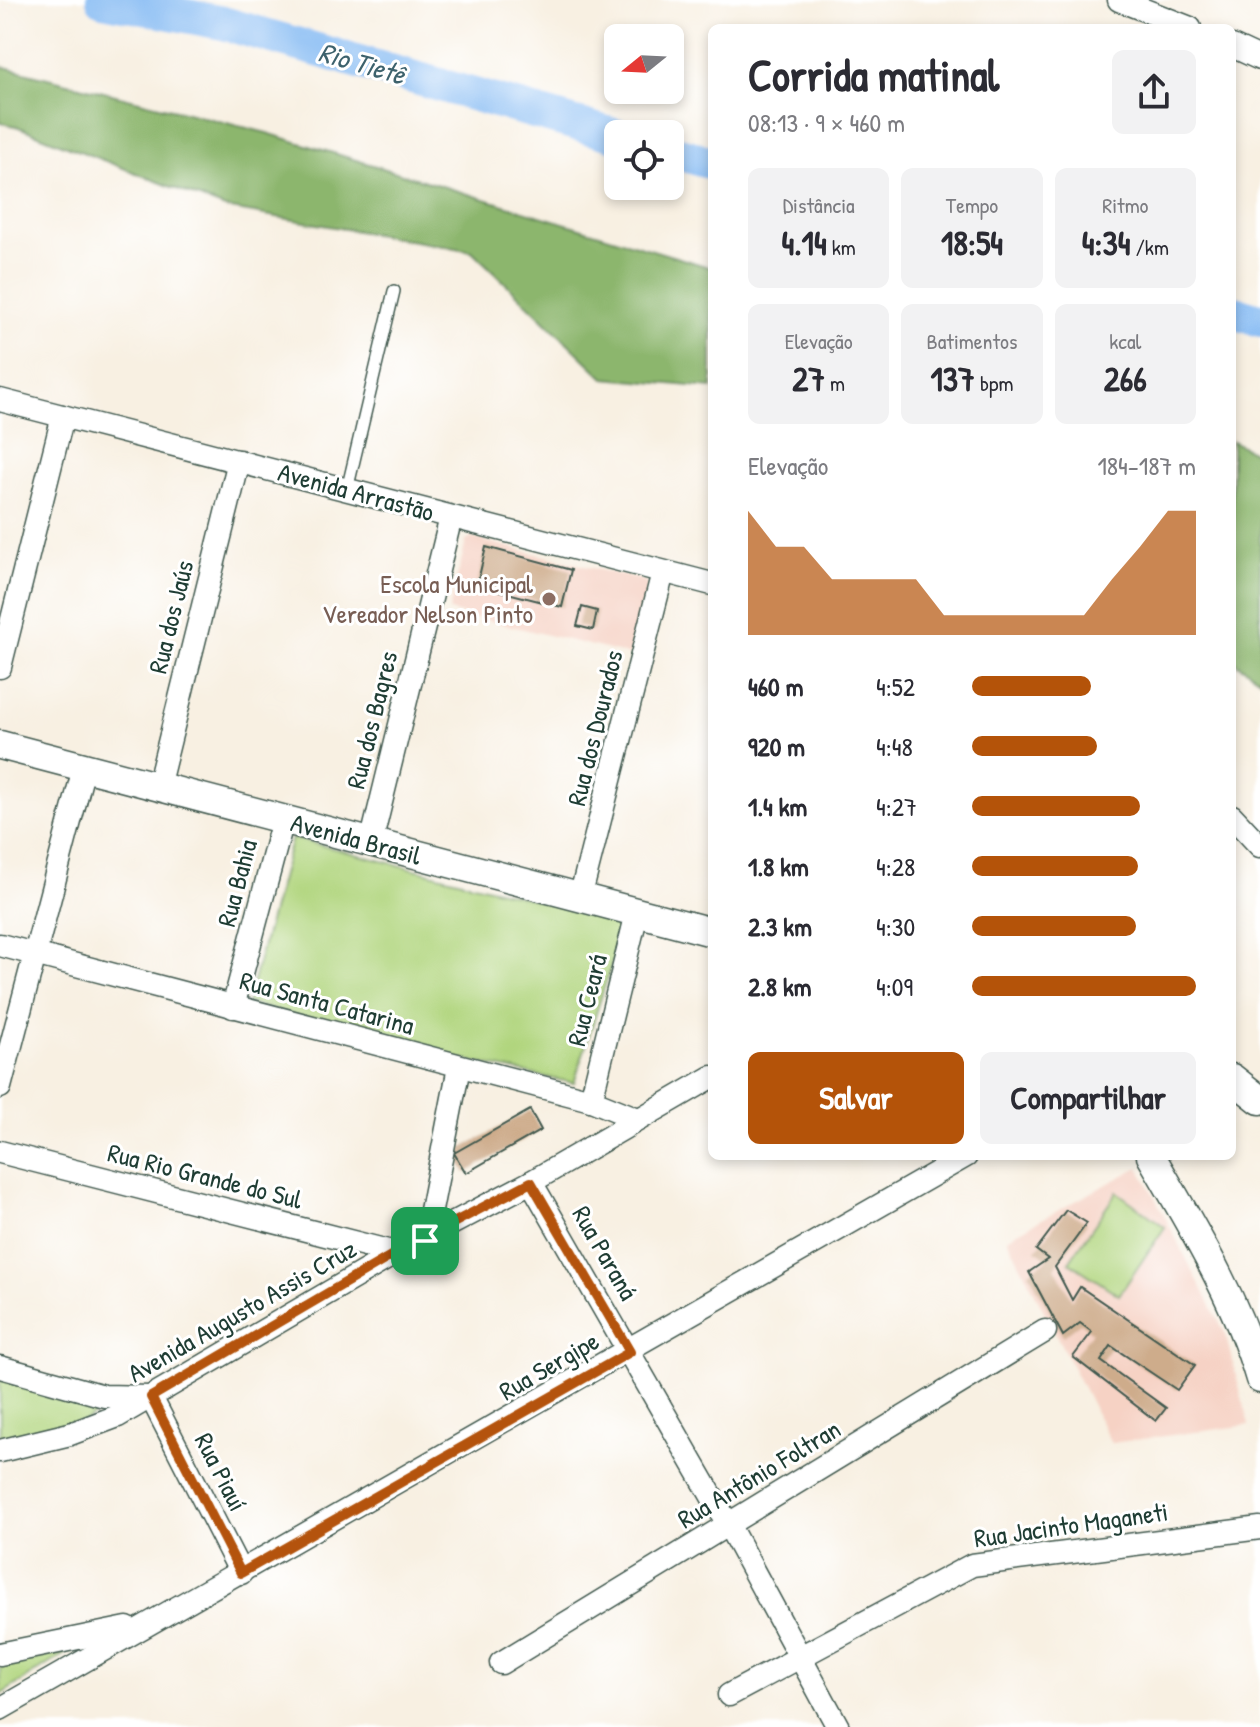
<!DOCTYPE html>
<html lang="pt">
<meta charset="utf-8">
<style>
body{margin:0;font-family:"Patrick Hand",sans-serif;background:#f2f2f3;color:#2b2b33;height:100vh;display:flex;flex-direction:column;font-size:30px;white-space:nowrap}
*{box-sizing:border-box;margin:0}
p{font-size:26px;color:#7c7c81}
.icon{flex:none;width:44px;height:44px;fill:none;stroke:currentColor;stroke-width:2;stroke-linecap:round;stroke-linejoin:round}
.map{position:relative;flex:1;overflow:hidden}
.side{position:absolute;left:708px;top:24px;width:528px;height:1136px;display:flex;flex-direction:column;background:#fff;border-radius:12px;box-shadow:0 4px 12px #0003}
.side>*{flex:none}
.needle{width:52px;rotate:252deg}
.buttons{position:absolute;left:604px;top:24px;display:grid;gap:16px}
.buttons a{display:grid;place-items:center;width:80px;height:80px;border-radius:12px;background:#fff;box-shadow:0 4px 12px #0003;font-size:40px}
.pin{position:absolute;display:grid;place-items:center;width:68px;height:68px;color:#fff;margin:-34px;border-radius:16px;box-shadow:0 4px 12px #0006}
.round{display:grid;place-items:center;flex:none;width:84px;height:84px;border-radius:12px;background:#f2f2f3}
.head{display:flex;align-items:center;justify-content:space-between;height:136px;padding:0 40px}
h1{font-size:44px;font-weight:700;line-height:60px}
.figures{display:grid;grid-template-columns:repeat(3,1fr);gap:12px;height:136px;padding:8px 40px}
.figures div{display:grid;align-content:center;border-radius:12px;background:#f2f2f3;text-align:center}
.figures b{font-size:34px;font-weight:700}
.figures small{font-size:22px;font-weight:400}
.figures p{font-size:22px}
.chart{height:224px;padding:16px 40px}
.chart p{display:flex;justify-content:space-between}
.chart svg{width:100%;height:144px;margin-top:8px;fill:#b45309;opacity:.7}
.action{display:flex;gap:16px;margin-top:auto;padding:16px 40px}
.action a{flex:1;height:92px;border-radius:12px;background:#b45309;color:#fff;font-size:32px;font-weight:700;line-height:92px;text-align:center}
.action a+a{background:#f2f2f3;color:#2b2b33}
ul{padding:0 40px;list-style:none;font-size:26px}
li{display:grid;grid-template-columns:128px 96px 1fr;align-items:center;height:60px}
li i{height:20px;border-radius:10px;background:#b45309}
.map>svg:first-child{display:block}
.built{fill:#f6d2c4}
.green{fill:#b1d57e;stroke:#688959;stroke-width:2}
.forest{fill:#8cb66d;stroke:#567a50;stroke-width:2}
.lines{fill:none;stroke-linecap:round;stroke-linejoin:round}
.river{stroke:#84baf3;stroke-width:34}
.building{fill:#ceac8b}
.service-casing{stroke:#40584e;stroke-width:14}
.minor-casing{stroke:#40584e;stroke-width:25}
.tertiary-casing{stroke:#40584e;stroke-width:31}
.service{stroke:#fff;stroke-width:11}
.minor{stroke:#fff;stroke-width:22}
.tertiary{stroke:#fff;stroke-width:28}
.route-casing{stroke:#fff;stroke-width:16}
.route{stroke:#b45309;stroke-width:10}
.education-dot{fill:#8d6e63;stroke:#fff;stroke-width:3}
.labels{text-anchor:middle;stroke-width:6;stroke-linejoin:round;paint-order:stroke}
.street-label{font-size:26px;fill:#1f3d34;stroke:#fff}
.education-label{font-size:26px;fill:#785e54;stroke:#fff;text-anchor:end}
.water-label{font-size:28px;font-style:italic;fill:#3d626d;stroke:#fff}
</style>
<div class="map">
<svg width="1260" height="1727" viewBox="0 0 1260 1727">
<rect width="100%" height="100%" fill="#fff"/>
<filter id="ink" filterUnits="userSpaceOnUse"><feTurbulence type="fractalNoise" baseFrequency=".0125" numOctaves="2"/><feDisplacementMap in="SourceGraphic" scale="16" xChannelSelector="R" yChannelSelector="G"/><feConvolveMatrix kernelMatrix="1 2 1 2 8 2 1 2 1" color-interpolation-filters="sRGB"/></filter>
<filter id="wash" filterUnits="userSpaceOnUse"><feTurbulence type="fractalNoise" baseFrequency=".006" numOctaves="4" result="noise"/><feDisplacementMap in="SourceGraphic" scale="32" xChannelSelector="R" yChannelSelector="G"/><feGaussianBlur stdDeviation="1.8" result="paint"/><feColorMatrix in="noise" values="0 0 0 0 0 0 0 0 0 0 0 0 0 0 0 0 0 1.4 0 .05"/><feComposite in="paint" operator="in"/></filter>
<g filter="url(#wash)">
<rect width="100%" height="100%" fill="#f8f0e2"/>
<g class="built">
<path d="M 472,538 L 645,581 L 648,587 L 630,655 L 449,611 L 466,541 Z"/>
<path d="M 1139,1167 L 1225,1333 L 1249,1425 L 1111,1443 L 1007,1238 Z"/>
</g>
<g class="green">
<path d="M 292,838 L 580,911 L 623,928 L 574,1083 L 460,1059 L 247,1003 Z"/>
<path d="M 1117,1192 L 1165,1227 L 1119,1295 L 1069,1262 Z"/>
<path d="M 0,1373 L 109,1405 L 85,1421 L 0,1443 Z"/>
<path d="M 71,1650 L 0,1695 L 0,1667 Z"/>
</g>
<g class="forest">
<path d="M 0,66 L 267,133 L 712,268 L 712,388 L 604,378 L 472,251 L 225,208 L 16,126 L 0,123 Z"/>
<path d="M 1232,441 L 1260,455 L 1260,679 L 1232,660 Z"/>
</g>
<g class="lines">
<g class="river">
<path d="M 103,0 L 223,23 L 618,136"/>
<path d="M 670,151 L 712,163"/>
<path d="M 1232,312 L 1260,320"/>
</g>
</g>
<g id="blocks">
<g class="building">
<path d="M 486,547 L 571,570 L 562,607 L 477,585 Z"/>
<path d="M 582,607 L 597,611 L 593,630 L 577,626 Z"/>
<path d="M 530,1110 L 541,1130 L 466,1173 L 454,1153 Z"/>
<path d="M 1066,1210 L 1087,1223 L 1055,1267 L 1072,1300 L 1080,1287 L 1195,1365 L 1177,1390 L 1111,1346 L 1101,1361 L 1166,1408 L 1156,1421 L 1073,1357 L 1092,1332 L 1080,1323 L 1063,1336 L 1029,1272 L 1048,1259 L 1036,1250 Z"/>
</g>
</g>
</g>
<g filter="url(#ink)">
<use href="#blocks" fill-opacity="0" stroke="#40584e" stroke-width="2"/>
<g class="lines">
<g class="service-casing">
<path id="service" d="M 347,490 L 394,291"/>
</g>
<g class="minor-casing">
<g id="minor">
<path d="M 1119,0 L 1190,28"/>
<path d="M 1232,46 L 1260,59"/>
<path d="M 0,400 L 712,584"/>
<path d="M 0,667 L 63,416"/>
<path d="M 158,787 L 239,461"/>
<path d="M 1232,816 L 1260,846"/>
<path d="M 371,843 L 451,517"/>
<path d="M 580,898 L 663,572"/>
<path d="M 0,945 L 591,1100 L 638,1119"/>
<path d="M 233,1007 L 283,820"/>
<path d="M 0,1087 L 84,768"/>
<path d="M 591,1100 L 637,913"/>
<path d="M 0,1152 L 396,1253"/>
<path d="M 531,1182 L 729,1526 L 838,1727"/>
<path d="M 425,1241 L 459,1067"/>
<path d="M 0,1367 L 104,1396 L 151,1397 L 241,1573"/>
<path d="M 0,1451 L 70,1434 L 118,1416 L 396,1253 L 531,1182 L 712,1077"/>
<path d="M 0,1654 L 127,1628"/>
<path d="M 501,1663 L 1045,1331"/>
<path d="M 729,1695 L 972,1565 L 1260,1528"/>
<path d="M 0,1709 L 966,1156"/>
</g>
</g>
<g class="tertiary-casing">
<g id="tertiary">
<path d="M 0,745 L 712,932"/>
<path d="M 1232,1078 L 1260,1100"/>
<path d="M 1151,1156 C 1192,1227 1237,1300 1260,1379"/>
</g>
</g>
<use href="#service" class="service"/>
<use href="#minor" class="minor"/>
<use href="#tertiary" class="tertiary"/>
</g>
</g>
<g class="lines" filter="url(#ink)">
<g class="route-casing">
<path id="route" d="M 531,1182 L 630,1352 L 241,1573 L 151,1397 L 396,1253 Z"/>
</g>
<use href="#route" class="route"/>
</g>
<circle class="education-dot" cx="549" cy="599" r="8"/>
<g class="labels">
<g class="street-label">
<text transform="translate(356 492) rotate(15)" y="9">Avenida Arrastão</text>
<text transform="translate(171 617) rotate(-76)" y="9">Rua dos Jaús</text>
<text transform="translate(372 720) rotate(-76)" y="9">Rua dos Bagres</text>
<text transform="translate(595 728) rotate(-76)" y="9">Rua dos Dourados</text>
<text transform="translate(356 839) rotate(15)" y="9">Avenida Brasil</text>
<text transform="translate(237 883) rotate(-75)" y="9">Rua Bahia</text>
<text transform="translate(587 1000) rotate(-76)" y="9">Rua Ceará</text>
<text transform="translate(327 1003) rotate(15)" y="9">Rua Santa Catarina</text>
<text transform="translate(205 1176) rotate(14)" y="9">Rua Rio Grande do Sul</text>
<text transform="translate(605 1253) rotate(60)" y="9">Rua Paraná</text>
<text transform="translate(242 1311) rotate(-30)" y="9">Avenida Augusto Assis Cruz</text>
<text transform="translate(549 1366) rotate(-30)" y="9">Rua Sergipe</text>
<text transform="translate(221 1472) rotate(63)" y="9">Rua Piauí</text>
<text transform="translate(759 1474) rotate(-31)" y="9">Rua Antônio Foltran</text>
<text transform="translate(1071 1525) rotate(-8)" y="9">Rua Jacinto Maganeti</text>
</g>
<g class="education-label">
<text x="533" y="593">Escola Municipal<tspan x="533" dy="30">Vereador Nelson Pinto</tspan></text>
</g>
<g class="water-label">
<text transform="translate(362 63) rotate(16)" y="10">Rio Tietê</text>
</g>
</g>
</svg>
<div class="buttons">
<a><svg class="needle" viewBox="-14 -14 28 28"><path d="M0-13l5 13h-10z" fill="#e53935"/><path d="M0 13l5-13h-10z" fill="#7c7c81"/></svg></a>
<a><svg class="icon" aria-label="locate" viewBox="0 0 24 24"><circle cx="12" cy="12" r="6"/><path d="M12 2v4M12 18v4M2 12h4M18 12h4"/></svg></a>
</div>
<div class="pin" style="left:425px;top:1241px;background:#1e9e55"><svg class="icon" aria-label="arrive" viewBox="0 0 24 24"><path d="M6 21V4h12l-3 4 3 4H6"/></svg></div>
<section class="side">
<div class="head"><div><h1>Corrida matinal</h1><p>08:13 · 9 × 460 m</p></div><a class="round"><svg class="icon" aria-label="share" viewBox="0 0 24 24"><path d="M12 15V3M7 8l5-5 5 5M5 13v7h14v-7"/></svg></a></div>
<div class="figures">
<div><p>Distância</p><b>4.14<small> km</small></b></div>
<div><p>Tempo</p><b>18:54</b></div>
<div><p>Ritmo</p><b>4:34<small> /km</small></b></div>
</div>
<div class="figures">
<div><p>Elevação</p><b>27<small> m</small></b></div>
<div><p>Batimentos</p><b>137<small> bpm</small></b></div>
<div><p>kcal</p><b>266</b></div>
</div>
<div class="chart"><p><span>Elevação</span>184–187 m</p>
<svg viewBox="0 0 160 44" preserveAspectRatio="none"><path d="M0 44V6L10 17L20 17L30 27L40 27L50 27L60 27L70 38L80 38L90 38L100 38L110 38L120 38L130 27L140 17L150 6L160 6V44z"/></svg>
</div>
<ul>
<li><b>460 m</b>4:52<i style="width:53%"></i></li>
<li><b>920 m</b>4:48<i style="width:56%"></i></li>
<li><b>1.4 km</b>4:27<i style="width:75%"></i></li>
<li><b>1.8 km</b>4:28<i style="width:74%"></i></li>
<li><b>2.3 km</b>4:30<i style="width:73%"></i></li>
<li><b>2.8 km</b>4:09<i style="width:100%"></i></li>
</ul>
<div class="action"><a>Salvar</a><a>Compartilhar</a></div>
</section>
</div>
